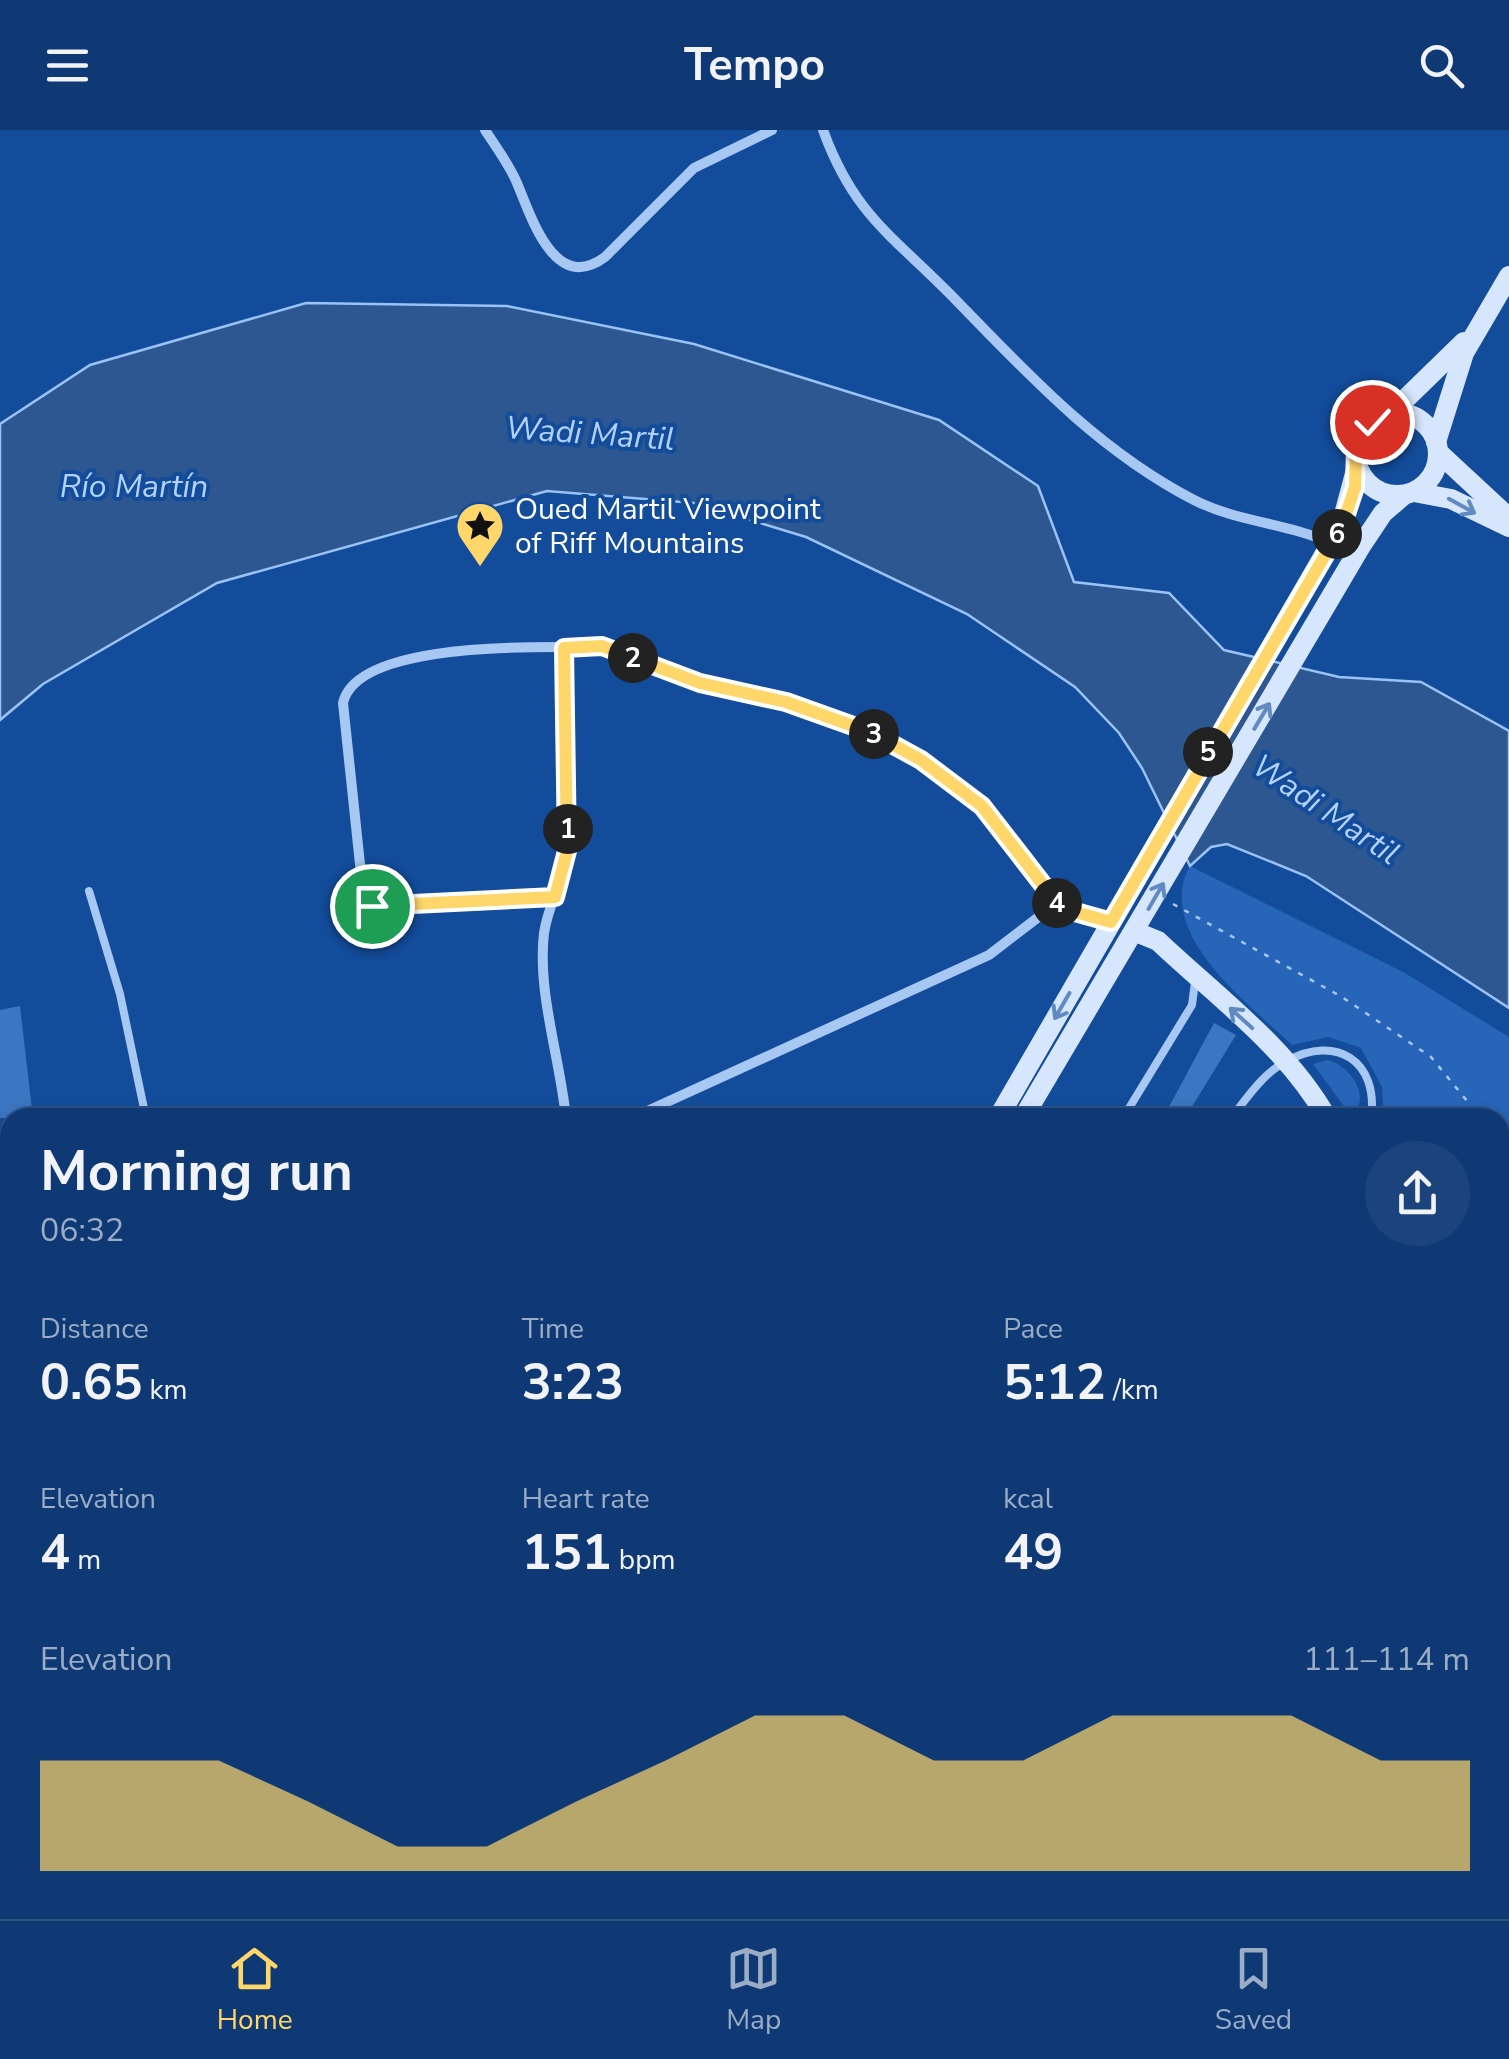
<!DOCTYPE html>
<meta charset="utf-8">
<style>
body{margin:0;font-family:"Nunito Sans",sans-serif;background:#1c447c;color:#f1f3f6;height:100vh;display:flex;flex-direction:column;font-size:38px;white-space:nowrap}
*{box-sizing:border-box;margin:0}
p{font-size:32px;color:#9bacc5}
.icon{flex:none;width:55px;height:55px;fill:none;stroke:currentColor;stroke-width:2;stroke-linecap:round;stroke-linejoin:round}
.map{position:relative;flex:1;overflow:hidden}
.sheet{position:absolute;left:0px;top:978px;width:1510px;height:812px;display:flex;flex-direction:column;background:#0e3974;border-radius:30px 30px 0 0;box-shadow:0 5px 15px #0003,0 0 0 2px #2e5386}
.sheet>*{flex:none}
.pin{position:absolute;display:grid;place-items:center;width:85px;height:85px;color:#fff;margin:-42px;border:5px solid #fff;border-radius:50%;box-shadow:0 2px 10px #0007}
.km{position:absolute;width:50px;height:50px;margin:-25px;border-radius:50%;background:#222;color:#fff;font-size:28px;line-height:50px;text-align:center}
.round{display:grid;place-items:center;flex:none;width:105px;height:105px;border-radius:52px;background:#1c447c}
.headline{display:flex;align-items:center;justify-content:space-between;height:170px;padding:0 40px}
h1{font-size:55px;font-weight:700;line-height:75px}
.figures{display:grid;grid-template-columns:repeat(3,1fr);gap:15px;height:170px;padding:10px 40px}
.figures div{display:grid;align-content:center}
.figures b{font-size:50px;font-weight:700}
.figures small{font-size:28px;font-weight:400}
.figures p{font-size:28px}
.chart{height:280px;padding:20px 40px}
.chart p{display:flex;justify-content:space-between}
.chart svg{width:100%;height:180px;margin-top:10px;fill:#ffd669;opacity:.7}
header{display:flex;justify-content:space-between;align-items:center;height:130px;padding:0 40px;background:#0e3974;font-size:45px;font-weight:700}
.dock{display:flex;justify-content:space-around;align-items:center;height:140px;border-top:2px solid #2e5386;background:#0e3974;font-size:28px;color:#9bacc5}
.dock a{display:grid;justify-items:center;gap:5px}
.dock .current{color:#ffd669}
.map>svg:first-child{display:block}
.green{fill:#2665b8}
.water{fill:#2d5790;stroke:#99c3f6;stroke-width:2.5}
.building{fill:#3c75c1}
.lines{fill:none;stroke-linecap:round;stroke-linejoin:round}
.path{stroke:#a7c8f3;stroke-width:2.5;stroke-dasharray:5 8;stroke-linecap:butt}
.lane{stroke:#a7c8f3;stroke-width:8}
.street{stroke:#a7c8f3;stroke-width:10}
.secondary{stroke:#d6e6fd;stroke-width:20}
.highway{stroke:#fff;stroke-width:30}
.oneway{stroke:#618ac2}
.route-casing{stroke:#fff;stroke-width:20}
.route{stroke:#ffd669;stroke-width:12}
.labels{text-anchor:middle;stroke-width:8;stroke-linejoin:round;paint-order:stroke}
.poi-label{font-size:30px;fill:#fff;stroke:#134c9a;text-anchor:start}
.water-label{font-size:32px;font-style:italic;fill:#b3d2fa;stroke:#134c9a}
</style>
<header><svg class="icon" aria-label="menu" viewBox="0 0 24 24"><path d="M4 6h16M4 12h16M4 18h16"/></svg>Tempo<svg class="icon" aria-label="search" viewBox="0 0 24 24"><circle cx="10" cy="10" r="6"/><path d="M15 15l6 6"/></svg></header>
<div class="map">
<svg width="1509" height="1789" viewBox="0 0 1509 1789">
<rect width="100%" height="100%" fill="#134c9a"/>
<g class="green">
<path d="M 1190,736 L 1405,843 L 1509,907 L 1509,1162 L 1500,1158 L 1500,988 L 1384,987 L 1382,957 L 1361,918 L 1328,907 L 1292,915 C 1249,874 1153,803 1190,736 Z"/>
<path d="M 1327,930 C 1350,935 1372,966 1352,987 L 1313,934 Z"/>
<path d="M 10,1490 L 10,1590 L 0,1592 L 0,1492 Z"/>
</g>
<path class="water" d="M 306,173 L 507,176 L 694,214 L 939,290 L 1038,356 L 1074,452 L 1169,463 L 1224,520 L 1339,547 L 1421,552 L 1509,601 L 1509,878 L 1306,746 L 1227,714 L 1211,717 L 1190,736 L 1142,638 L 1119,603 L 1075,557 L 967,484 L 806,407 L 694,373 L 547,361 L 217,453 L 43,554 L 0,590 L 0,294 L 90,235 Z"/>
<g class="building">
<path d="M 20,876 L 33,988 L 0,988 L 0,880 Z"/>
<path d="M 1214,893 L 1236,905 L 1185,988 L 1163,988 Z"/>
</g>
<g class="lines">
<g class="path">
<path d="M 1173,774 L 1342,867 L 1431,927 L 1481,988"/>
<path d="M 1500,1011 L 1509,1022"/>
</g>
<g class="lane">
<path d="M 89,761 L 120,864 L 146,988"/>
<path d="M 1123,988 L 1192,875 L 1195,852"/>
<path d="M 1231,988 C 1247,968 1263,943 1287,931 C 1336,904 1379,931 1371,988"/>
<path d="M 1500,1098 L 1509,1101"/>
<path d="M 1500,1170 L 1509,1174"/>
<path d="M 1501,1247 L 1509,1262"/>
<path d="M 0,1644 L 10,1641"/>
</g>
<g class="street">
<path d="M 485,0 C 496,17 509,34 517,53 C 532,89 555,164 605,127 L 694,38 L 772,0"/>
<path d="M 823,0 C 854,85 892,105 951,165 C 1026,242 1097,320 1194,370 C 1237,392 1287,393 1331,413"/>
<path d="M 564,517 L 602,516 L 700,553 L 815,580 L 896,615 L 982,676 L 1061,778"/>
<path d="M 555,767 L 364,772 L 343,573 C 356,515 517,517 564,517 L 567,721 C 564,750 548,775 544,803 C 537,862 560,928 566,988"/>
<path d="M 632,988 L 989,825 L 1049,779 L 1091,783 L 1111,792"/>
<path d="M 1500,1494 L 1509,1494"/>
<path d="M 1500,1691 L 1509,1681 L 1505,1649 L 1509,1619"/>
<path d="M 173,1780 L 176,1789"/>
<path d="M 248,1780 L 250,1789"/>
<path d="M 1333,1780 L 1335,1789"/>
<path d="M 527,1789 L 566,1780"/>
<path d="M 1433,1789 L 1457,1780"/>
</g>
<g class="secondary">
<circle cx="1397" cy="324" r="41"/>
<path d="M 1390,284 L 1464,212"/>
<path d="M 1436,312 L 1464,223 L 1509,146"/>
<path d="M 1438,322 L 1509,388"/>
<path d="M 1414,362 L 1451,369 L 1509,397"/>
<path d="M 1136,802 L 1158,811 C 1216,866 1287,917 1327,988"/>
<path d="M 998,988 L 1341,396 L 1357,336"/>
<path d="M 1023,988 L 1361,416 L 1383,383 L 1404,365"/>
<path d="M 1500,1335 L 1509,1341"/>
<path d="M 610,1780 L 611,1789"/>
</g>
<g class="highway">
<path d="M 0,1218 L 10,1218"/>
<path d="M 0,1250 L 10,1250"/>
<path d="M 1500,1390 L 1509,1391"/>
<path d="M 1500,1427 L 1509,1428"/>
</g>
</g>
<defs><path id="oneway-shaft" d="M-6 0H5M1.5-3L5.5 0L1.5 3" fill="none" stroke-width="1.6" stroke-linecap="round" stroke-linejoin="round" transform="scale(2.5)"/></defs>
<g class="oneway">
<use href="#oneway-shaft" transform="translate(1462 376) rotate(29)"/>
<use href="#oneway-shaft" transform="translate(1262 586) rotate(-59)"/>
<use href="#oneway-shaft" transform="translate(1156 766) rotate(-60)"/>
<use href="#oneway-shaft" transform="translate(1062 876) rotate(120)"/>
<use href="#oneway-shaft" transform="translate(1241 888) rotate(-138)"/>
</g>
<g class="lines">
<g class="route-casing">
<path id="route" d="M 372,776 L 555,767 L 567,721 L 564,518 L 602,516 L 700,553 L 786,572 L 870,602 L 921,630 L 982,676 L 1061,778 L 1111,792 L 1342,396 L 1355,357 L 1356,317 L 1372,292"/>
</g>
<use href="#route" class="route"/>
</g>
<defs>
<g id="sight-pin" transform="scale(2.5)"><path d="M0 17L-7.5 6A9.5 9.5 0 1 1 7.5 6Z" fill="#ffd669" stroke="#134c9a"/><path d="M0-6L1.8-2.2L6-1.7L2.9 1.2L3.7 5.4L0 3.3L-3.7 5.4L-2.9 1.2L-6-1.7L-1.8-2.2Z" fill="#111"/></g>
</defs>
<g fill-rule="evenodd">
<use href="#sight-pin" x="480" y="396"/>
</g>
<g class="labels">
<g class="poi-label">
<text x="515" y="389">Oued Martil Viewpoint<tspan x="515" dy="34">of Riff Mountains</tspan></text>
</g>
<g class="water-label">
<text transform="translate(590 303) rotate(4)" y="11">Wadi Martil</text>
<text x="134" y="367">Río Martín</text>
<text transform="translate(1326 679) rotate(34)" y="11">Wadi Martil</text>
</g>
</g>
</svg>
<div class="pin" style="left:372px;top:776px;background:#1e9e55"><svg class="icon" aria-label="arrive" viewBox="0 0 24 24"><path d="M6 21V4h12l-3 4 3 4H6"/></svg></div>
<div class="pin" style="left:1372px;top:292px;background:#d93025"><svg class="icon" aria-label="check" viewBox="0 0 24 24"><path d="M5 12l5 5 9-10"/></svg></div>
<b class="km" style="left:568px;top:699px">1</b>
<b class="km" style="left:633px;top:528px">2</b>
<b class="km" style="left:874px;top:604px">3</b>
<b class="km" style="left:1057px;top:773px">4</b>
<b class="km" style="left:1208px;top:622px">5</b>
<b class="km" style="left:1337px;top:404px">6</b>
<section class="sheet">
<div class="headline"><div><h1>Morning run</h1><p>06:32</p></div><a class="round"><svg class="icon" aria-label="share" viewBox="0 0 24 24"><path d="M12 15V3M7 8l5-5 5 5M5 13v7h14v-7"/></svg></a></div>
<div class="figures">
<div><p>Distance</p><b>0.65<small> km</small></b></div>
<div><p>Time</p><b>3:23</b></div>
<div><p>Pace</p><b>5:12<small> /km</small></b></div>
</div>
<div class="figures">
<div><p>Elevation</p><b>4<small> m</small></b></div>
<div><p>Heart rate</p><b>151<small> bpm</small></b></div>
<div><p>kcal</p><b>49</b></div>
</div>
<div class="chart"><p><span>Elevation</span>111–114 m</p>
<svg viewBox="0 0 160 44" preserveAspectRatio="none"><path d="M0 44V17L10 17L20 17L30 27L40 38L50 38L60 27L70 17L80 6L90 6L100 17L110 17L120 6L130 6L140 6L150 17L160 17V44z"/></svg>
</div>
</section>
</div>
<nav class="dock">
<a class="current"><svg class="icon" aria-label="home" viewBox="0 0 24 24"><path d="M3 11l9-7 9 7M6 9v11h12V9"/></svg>Home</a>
<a><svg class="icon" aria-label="map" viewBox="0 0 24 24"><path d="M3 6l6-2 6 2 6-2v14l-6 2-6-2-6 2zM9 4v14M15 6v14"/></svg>Map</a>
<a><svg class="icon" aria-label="saved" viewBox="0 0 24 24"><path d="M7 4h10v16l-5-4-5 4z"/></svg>Saved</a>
</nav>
